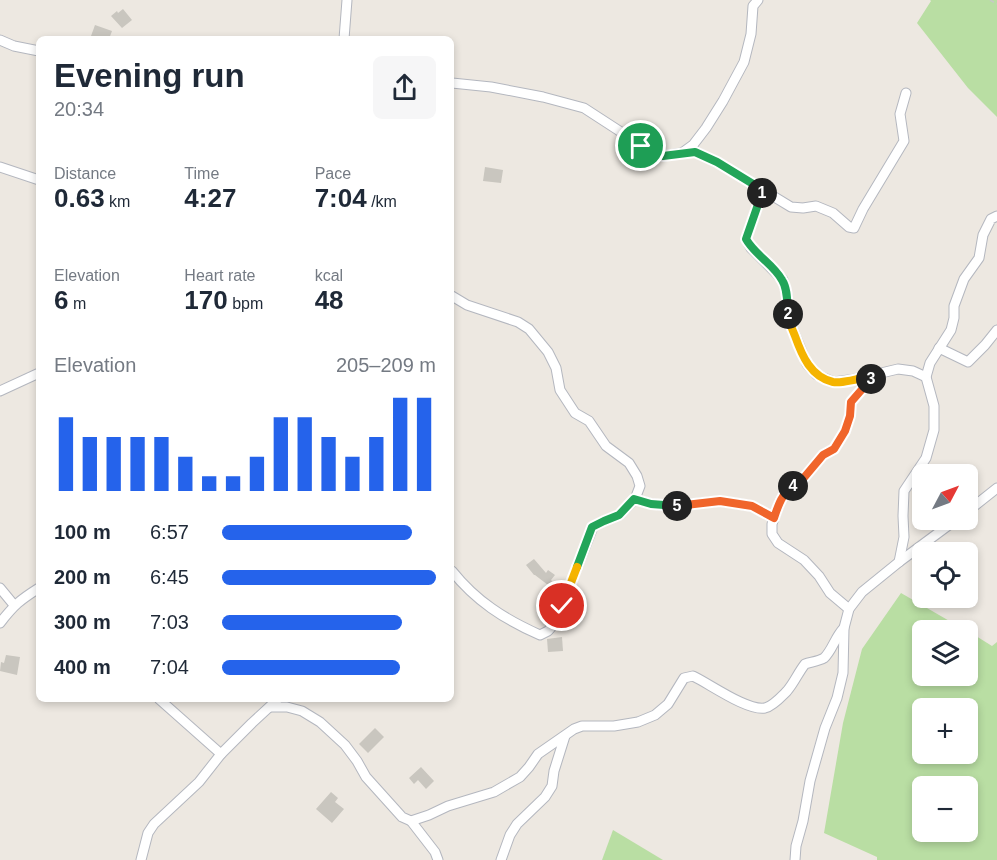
<!DOCTYPE html>
<meta charset="utf-8">
<style>
body{margin:0;font-family:Arial,sans-serif;background:#f6f6f7;color:#1f2937;height:100vh;display:flex;flex-direction:column;font-size:22px;white-space:nowrap}
*{box-sizing:border-box;margin:0}
p{font-size:20px;color:#747a83}
.icon{flex:none;width:33px;height:33px;fill:none;stroke:currentColor;stroke-width:2;stroke-linecap:round;stroke-linejoin:round}
.map{position:relative;flex:1;overflow:hidden}
.side{position:absolute;left:36px;top:36px;width:418px;height:666px;display:flex;flex-direction:column;background:#fff;border-radius:9px;box-shadow:0 3px 9px #0003}
.side>*{flex:none}
.needle{width:39px;rotate:49deg}
.buttons{position:absolute;left:912px;top:464px;display:grid;gap:12px}
.buttons a{display:grid;place-items:center;width:66px;height:66px;border-radius:9px;background:#fff;box-shadow:0 3px 9px #0003;font-size:30px}
.pin{position:absolute;display:grid;place-items:center;width:51px;height:51px;color:#fff;margin:-26px;border:3px solid #fff;border-radius:50%;box-shadow:0 2px 6px #0007}
.km{position:absolute;width:30px;height:30px;margin:-15px;border-radius:50%;background:#222;color:#fff;font-size:16px;line-height:30px;text-align:center}
.round{display:grid;place-items:center;flex:none;width:63px;height:63px;border-radius:9px;background:#f6f6f7}
.head{display:flex;align-items:center;justify-content:space-between;height:102px;padding:0 18px}
h1{font-size:33px;font-weight:700;line-height:45px}
.stats{display:grid;grid-template-columns:repeat(3,1fr);gap:9px;height:102px;padding:6px 18px}
.stats div{display:grid;align-content:center}
.stats b{font-size:26px;font-weight:700}
.stats small{font-size:16px;font-weight:400}
.stats p{font-size:16px}
.chart{height:168px;padding:12px 18px}
.chart p{display:flex;justify-content:space-between}
.chart svg{width:100%;height:108px;margin-top:6px;stroke:#2563eb;stroke-width:6}
ul{padding:0 18px;list-style:none;font-size:20px}
li{display:grid;grid-template-columns:96px 72px 1fr;align-items:center;height:45px}
li i{height:15px;border-radius:8px;background:#2563eb}
.map>svg:first-child{display:block}
.green{fill:#b9dea3;fill-rule:evenodd}
.building{fill:#c9c6bf}
.lines{fill:none;stroke-linecap:round;stroke-linejoin:round}
.street-casing{stroke:#b4b7bf;stroke-width:11}
.path{stroke:#c8c8c8;stroke-width:1.5;stroke-dasharray:4.5 3;stroke-linecap:butt}
.street{stroke:#fff;stroke-width:9}
.split-1-casing{stroke:#fff;stroke-width:12}
.split-2-casing{stroke:#fff;stroke-width:12}
.split-3-casing{stroke:#fff;stroke-width:12}
.split-4-casing{stroke:#fff;stroke-width:12}
.split-5-casing{stroke:#fff;stroke-width:12}
.split-6-casing{stroke:#fff;stroke-width:12}
.split-7-casing{stroke:#fff;stroke-width:12}
.split-1{stroke:#22a559;stroke-width:8}
.split-2{stroke:#22a559;stroke-width:8}
.split-3{stroke:#f5b400;stroke-width:8}
.split-4{stroke:#f0652b;stroke-width:8}
.split-5{stroke:#f0652b;stroke-width:8}
.split-6{stroke:#22a559;stroke-width:8}
.split-7{stroke:#f5b400;stroke-width:8}
</style>
<div class="map">
<svg width="997" height="860" viewBox="0 0 997 860">
<rect width="100%" height="100%" fill="#ede8e1"/>
<g class="green">
<path d="M 930,0 L 997,0 L 997,117 L 968,88 L 917,23 L 931,1 Z"/>
<path d="M 901,593 L 965,630 L 922,630 L 922,675 L 968,675 L 968,631 L 992,646 L 997,642 L 997,860 L 877,860 L 877,857 L 824,833 L 843,723 L 862,649 ZM 922,708 L 968,708 L 968,753 L 922,753 ZM 922,786 L 968,786 L 968,831 L 922,831 Z"/>
<path d="M 613,830 L 663,860 L 602,860 Z"/>
</g>
<g class="building">
<path d="M 123,9 L 132,20 L 122,28 L 111,16 L 117,11 L 118,13 Z"/>
<path d="M 95,25 L 112,31 L 109,39 L 99,39 L 91,36 Z"/>
<path d="M 485,167 L 503,170 L 501,183 L 483,181 Z"/>
<path d="M 534,559 L 546,573 L 548,570 L 555,575 L 551,580 L 559,589 L 557,592 L 535,575 L 534,575 L 526,565 Z"/>
<path d="M 562,637 L 563,651 L 548,652 L 547,639 Z"/>
<path d="M 6,655 L 20,657 L 17,675 L 0,671 L 1,662 L 4,663 Z"/>
<path d="M 375,728 L 384,737 L 368,753 L 359,744 Z"/>
<path d="M 421,767 L 434,781 L 426,789 L 418,780 L 414,784 L 409,778 Z"/>
<path d="M 331,792 L 338,798 L 335,802 L 344,809 L 332,823 L 316,809 Z"/>
</g>
<g class="lines">
<g class="street-casing">
<g id="street">
<path d="M 344,39 L 347,0"/>
<path d="M 0,40 L 14,46 L 39,51"/>
<path d="M 452,83 L 491,87 L 543,97 L 584,108 L 641,145 L 663,156 L 682,153 L 693,145 L 706,128 L 723,101 L 744,62 L 751,34 L 753,6 L 758,0"/>
<path d="M 682,153 L 695,152 L 717,162 L 791,207 L 803,208 L 816,206 L 833,213 L 849,227 L 854,228 L 863,209 L 904,141 L 900,114 L 906,93"/>
<path d="M 0,167 L 39,180"/>
<path d="M 763,190 L 746,239 L 751,248 L 783,280 L 787,296 L 788,318 L 807,364 L 817,375 L 834,382 L 856,379 L 898,369 L 913,371 L 926,377"/>
<path d="M 452,296 L 467,305 L 518,322 L 529,329 L 548,352 L 556,368 L 560,390 L 575,413 L 589,421 L 606,446 L 629,463 L 637,476 L 640,486 L 635,499 L 619,515 L 604,521 L 593,527 L 555,623 L 548,631 L 540,635 C 504,619 476,601 452,571"/>
<path d="M 939,348 L 968,362 L 985,345 L 997,330"/>
<path d="M 0,391 L 39,373"/>
<path d="M 635,499 L 651,504 L 675,506 L 720,501 L 752,506 L 774,518"/>
<path d="M 968,511 L 997,488"/>
<path d="M 899,562 L 904,537 L 903,516 L 904,491 L 926,458 L 934,430 L 934,406 L 926,377 L 930,363 L 951,330 L 954,318 L 954,306 L 964,279 L 979,258 L 983,235 L 991,219 L 997,216"/>
<path d="M 0,588 L 14,605"/>
<path d="M 849,609 L 830,593 L 819,576 L 804,560 L 778,543 L 772,534 L 772,524 L 780,501 L 787,490 L 802,480 L 823,455 L 834,449 L 845,431 L 850,416 L 851,402 L 875,375"/>
<path d="M 0,623 C 14,605 20,600 39,588"/>
<path d="M 159,699 L 221,754"/>
<path d="M 270,707 L 287,707 L 302,711 L 320,722 L 345,745 L 357,761 L 366,777 L 402,817 L 411,821 L 429,815 L 448,806 L 494,792 L 520,777 L 529,767 L 538,754 L 574,729 L 582,726 L 614,726 L 638,722 L 655,715 L 668,704 L 684,678 L 693,676 C 710,684 747,711 765,708 C 773,706 781,697 787,691 C 794,683 798,673 805,664 C 811,662 819,661 824,658 C 832,651 835,637 844,628"/>
<path d="M 411,821 L 435,852 L 438,860"/>
<path d="M 141,860 L 148,833 L 154,824 L 199,782 L 221,754 L 252,723 L 278,699"/>
<path d="M 501,860 L 510,835 L 517,824 L 545,797 L 552,786 L 554,771 L 565,736"/>
<path d="M 795,860 L 796,846 L 803,821 L 810,781 L 825,728 L 837,698 L 843,673 L 844,628 L 849,609 L 862,592 L 899,562 L 957,519"/>
</g>
</g>
<path class="path" d="M 990,0 L 997,4"/>
<use href="#street" class="street"/>
</g>
<g class="lines">
<g class="split-1-casing">
<path id="split-1" d="M 641,146 L 663,156 L 695,152 L 717,162 L 763,190 L 762,193"/>
</g>
<g class="split-2-casing">
<path id="split-2" d="M 762,193 L 746,239 C 755,255 773,264 782,280 C 788,289 787,303 788,314"/>
</g>
<g class="split-3-casing">
<path id="split-3" d="M 788,314 C 789,321 792,329 795,336 C 802,356 811,377 833,382 C 844,384 865,377 876,374 L 871,379"/>
</g>
<g class="split-4-casing">
<path id="split-4" d="M 793,486 L 802,480 L 823,455 L 834,449 L 845,431 L 850,416 L 851,402 L 871,379"/>
</g>
<g class="split-5-casing">
<path id="split-5" d="M 677,506 L 720,501 L 752,506 L 774,518 C 778,506 782,493 793,486"/>
</g>
<g class="split-6-casing">
<path id="split-6" d="M 577,567 L 592,527 L 604,521 L 619,515 L 634,499 L 651,504 L 677,506"/>
</g>
<g class="split-7-casing">
<path id="split-7" d="M 562,606 L 577,567"/>
</g>
<use href="#split-1" class="split-1"/>
<use href="#split-2" class="split-2"/>
<use href="#split-3" class="split-3"/>
<use href="#split-4" class="split-4"/>
<use href="#split-5" class="split-5"/>
<use href="#split-6" class="split-6"/>
<use href="#split-7" class="split-7"/>
</g>
</svg>
<div class="buttons">
<a><svg class="needle" viewBox="-14 -14 28 28"><path d="M0-13l5 13h-10z" fill="#e53935"/><path d="M0 13l5-13h-10z" fill="#747a83"/></svg></a>
<a><svg class="icon" aria-label="locate" viewBox="0 0 24 24"><circle cx="12" cy="12" r="6"/><path d="M12 2v4M12 18v4M2 12h4M18 12h4"/></svg></a>
<a><svg class="icon" aria-label="layers" viewBox="0 0 24 24"><path d="M12 4l9 5-9 5-9-5zM3 14l9 5 9-5"/></svg></a>
<a>+</a>
<a>−</a>
</div>
<div class="pin" style="left:641px;top:146px;background:#1e9e55"><svg class="icon" aria-label="arrive" viewBox="0 0 24 24"><path d="M6 21V4h12l-3 4 3 4H6"/></svg></div>
<div class="pin" style="left:562px;top:606px;background:#d93025"><svg class="icon" aria-label="check" viewBox="0 0 24 24"><path d="M5 12l5 5 9-10"/></svg></div>
<b class="km" style="left:762px;top:193px">1</b>
<b class="km" style="left:788px;top:314px">2</b>
<b class="km" style="left:871px;top:379px">3</b>
<b class="km" style="left:793px;top:486px">4</b>
<b class="km" style="left:677px;top:506px">5</b>
<section class="side">
<div class="head"><div><h1>Evening run</h1><p>20:34</p></div><a class="round"><svg class="icon" aria-label="share" viewBox="0 0 24 24"><path d="M12 15V3M7 8l5-5 5 5M5 13v7h14v-7"/></svg></a></div>
<div class="stats">
<div><p>Distance</p><b>0.63<small> km</small></b></div>
<div><p>Time</p><b>4:27</b></div>
<div><p>Pace</p><b>7:04<small> /km</small></b></div>
</div>
<div class="stats">
<div><p>Elevation</p><b>6<small> m</small></b></div>
<div><p>Heart rate</p><b>170<small> bpm</small></b></div>
<div><p>kcal</p><b>48</b></div>
</div>
<div class="chart"><p><span>Elevation</span>205–209 m</p>
<svg viewBox="0 0 160 44" preserveAspectRatio="none"><path d="M5 44V14M15 44V22M25 44V22M35 44V22M45 44V22M55 44V30M65 44V38M75 44V38M85 44V30M95 44V14M105 44V14M115 44V22M125 44V30M135 44V22M145 44V6M155 44V6"/></svg>
</div>
<ul>
<li><b>100 m</b>6:57<i style="width:89%"></i></li>
<li><b>200 m</b>6:45<i style="width:100%"></i></li>
<li><b>300 m</b>7:03<i style="width:84%"></i></li>
<li><b>400 m</b>7:04<i style="width:83%"></i></li>
</ul>
</section>
</div>
